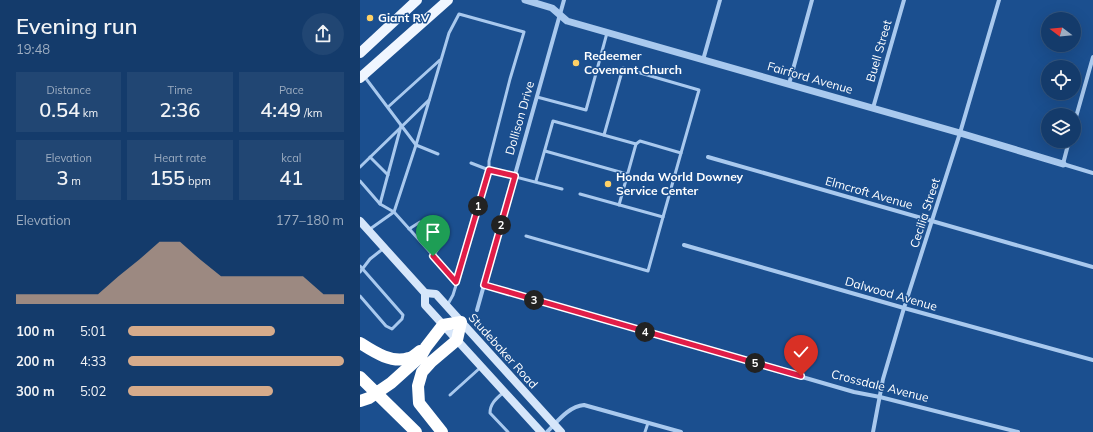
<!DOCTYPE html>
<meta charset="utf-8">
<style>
body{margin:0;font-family:Mulish,sans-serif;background:#214673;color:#f1f3f6;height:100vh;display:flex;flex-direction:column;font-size:15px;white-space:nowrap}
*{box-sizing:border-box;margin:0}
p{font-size:13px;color:#9dadc1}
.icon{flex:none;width:22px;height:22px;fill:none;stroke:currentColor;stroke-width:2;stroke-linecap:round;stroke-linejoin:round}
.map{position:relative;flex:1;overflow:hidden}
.sheet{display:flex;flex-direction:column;background:#143b6b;width:360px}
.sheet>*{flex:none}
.needle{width:26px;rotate:286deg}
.tools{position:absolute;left:681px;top:12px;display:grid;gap:8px}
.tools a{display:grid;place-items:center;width:40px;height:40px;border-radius:50%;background:#143b6b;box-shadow:0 4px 16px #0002,0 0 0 1px #33557e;font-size:20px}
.pin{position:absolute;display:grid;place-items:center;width:34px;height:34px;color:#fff;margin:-41px -17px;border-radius:50% 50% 50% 0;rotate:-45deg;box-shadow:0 0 4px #0007}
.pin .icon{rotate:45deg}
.km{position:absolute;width:20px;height:20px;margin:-10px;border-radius:50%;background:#222;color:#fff;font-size:11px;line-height:20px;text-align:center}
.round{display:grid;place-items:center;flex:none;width:42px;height:42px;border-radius:21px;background:#214673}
.summary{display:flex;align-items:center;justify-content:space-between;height:68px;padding:0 16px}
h1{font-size:22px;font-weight:600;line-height:30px}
.metrics{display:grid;grid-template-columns:repeat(3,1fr);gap:6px;height:68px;padding:4px 16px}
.metrics div{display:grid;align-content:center;border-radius:0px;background:#214673;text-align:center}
.metrics b{font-size:20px;font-weight:600}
.metrics small{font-size:11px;font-weight:400}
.metrics p{font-size:11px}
.chart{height:112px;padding:8px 16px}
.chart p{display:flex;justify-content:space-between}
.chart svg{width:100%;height:72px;margin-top:4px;fill:#d6ab8b;opacity:.7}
ul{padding:0 16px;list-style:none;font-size:13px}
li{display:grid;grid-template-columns:64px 48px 1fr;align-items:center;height:30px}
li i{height:10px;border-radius:5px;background:#d6ab8b}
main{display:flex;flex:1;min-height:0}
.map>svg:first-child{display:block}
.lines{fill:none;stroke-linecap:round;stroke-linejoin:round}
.service{stroke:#a9c9ee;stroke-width:3}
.minor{stroke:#a9c9ee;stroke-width:4}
.tertiary{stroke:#a9c9ee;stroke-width:7}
.secondary{stroke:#d6e6fa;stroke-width:8}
.primary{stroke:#f0f6ff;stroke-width:10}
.motorway{stroke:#fff;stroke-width:12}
.route-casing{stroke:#fff;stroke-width:8}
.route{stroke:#e11d48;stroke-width:5}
.poi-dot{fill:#ffd166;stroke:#1b4f8f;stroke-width:1.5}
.labels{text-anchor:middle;stroke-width:3;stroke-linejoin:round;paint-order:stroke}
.poi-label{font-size:12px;font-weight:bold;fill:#fff;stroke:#1b4f8f;text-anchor:start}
.street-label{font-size:12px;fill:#fff;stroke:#1b4f8f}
</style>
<main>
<section class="sheet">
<div class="summary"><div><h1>Evening run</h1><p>19:48</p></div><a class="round"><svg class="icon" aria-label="share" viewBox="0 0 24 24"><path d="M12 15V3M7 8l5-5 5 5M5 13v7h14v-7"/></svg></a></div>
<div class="metrics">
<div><p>Distance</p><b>0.54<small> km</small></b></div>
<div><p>Time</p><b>2:36</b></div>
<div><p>Pace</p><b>4:49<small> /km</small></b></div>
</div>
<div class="metrics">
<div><p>Elevation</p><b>3<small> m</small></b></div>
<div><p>Heart rate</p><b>155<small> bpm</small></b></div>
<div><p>kcal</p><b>41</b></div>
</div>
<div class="chart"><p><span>Elevation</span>177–180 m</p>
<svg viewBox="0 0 160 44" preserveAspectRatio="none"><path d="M0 44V38L10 38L20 38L30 38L40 38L50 27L60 17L70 6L80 6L90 17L100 27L110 27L120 27L130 27L140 27L150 38L160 38V44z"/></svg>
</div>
<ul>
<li><b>100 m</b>5:01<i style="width:68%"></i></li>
<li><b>200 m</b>4:33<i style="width:100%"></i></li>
<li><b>300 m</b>5:02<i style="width:67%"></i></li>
</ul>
</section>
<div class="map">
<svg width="733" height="432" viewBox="0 0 733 432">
<rect width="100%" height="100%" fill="#1b4f8f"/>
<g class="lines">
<g class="service">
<path d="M 4,76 L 56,145 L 89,33 L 99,14 L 164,32 L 150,79 L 129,161 L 129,170 L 202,189"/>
<path d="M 177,97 L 226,110 L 247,33"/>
<path d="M 28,107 L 80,60"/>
<path d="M 244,135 L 263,68 L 339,90 L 321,153"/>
<path d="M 276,144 L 280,141 L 321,153 L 303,217"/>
<path d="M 185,151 L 267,174"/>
<path d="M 78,154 L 56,145 L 34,212 L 97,282 L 129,170 L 111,163"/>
<path d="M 10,157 L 28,175"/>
<path d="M 0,167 L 69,100"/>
<path d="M 0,181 L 20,204 L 34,212 L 10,229"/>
<path d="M 176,181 L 193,121 L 276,144 L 259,205"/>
<path d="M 20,204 L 41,126"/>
<path d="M 49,229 L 60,222 L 82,243 L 73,256"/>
<path d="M 166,236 L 288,271 L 303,217 L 220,194"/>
<path d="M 0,266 L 43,315 L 42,319 L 32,329 L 26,326 L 0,296"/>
<path d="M 0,272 L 10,259 L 24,248"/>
<path d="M 88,304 L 93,295 L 97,282"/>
<path d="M 144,392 C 137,398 130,403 130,413 L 148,432"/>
<path d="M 90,395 L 121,367"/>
<path d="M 285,432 L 288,423"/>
</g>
<g class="minor">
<path d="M 343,60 L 360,0"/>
<path d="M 429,84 L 452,0"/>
<path d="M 513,108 L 544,0"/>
<path d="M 714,124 L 733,57"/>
<path d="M 709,141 L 703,164 L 733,173"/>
<path d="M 348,157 L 733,267"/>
<path d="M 324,245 L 544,308 L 733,360"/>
<path d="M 124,285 L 494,392 L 520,397 L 658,432"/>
<path d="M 117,310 L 204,0"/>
<path d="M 187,432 C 197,422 209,406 224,405 L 321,432"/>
<path d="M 513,432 L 523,379 L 544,308 L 600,133 L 639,0"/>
</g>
<path class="tertiary" d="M 165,0 L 192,8 L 207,21 L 600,133 L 703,164"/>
<g class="secondary">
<path d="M 0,221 L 65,293 L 65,305 L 181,432"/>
<path d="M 65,293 L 76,294 L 201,432"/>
</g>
<g class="primary">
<path d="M 0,53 L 57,0"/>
<path d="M 0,78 L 88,0"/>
</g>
<g class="motorway">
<path d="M 0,343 C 14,352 32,364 49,358 C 53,357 57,353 60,351"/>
<path d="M 0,377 L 56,432"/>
<path d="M 0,401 L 9,398 L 31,383 L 61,356 L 66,347 L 83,325 L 101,322 L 97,340 L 71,362 L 62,372 L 58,386 L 59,403 L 82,432"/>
</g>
</g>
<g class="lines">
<g class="route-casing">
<path id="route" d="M 73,256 L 96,282 L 129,170 L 155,176 L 124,285 L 441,376"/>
</g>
<use href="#route" class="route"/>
</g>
<g class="poi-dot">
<circle cx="10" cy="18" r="4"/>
<circle cx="216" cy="63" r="4"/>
<circle cx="248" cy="184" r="4"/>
</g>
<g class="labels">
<g class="poi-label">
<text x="18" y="22">Giant RV</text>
<text x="224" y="60">Redeemer<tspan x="224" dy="14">Covenant Church</tspan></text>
<text x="256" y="181">Honda World Downey<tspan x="256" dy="14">Service Center</tspan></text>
</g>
<g class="street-label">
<text transform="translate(519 51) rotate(-74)" y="4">Buell Street</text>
<text transform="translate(450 78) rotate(16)" y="4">Fairford Avenue</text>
<text transform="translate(160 118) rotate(-74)" y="4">Dollison Drive</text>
<text transform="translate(509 193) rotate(16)" y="4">Elmcroft Avenue</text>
<text transform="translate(565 213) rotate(-72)" y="4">Cecilia Street</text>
<text transform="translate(531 294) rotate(16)" y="4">Dalwood Avenue</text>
<text transform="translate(143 351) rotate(48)" y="4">Studebaker Road</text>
<text transform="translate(520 386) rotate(14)" y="4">Crossdale Avenue</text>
</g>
</g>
</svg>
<div class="tools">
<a><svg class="needle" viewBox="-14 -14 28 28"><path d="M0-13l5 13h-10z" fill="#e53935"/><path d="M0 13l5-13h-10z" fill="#9dadc1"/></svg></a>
<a><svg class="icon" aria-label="locate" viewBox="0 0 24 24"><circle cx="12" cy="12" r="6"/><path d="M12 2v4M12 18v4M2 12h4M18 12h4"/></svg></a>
<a><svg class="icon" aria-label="layers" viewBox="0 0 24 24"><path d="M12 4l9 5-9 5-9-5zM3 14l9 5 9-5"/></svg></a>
</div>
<div class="pin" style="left:73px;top:256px;background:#1e9e55"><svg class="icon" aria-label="arrive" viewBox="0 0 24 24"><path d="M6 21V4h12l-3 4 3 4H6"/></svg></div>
<div class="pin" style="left:441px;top:376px;background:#d93025"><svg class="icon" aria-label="check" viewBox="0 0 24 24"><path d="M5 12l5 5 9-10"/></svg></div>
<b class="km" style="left:118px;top:206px">1</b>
<b class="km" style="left:141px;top:225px">2</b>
<b class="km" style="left:174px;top:300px">3</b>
<b class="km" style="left:285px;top:332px">4</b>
<b class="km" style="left:395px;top:363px">5</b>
</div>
</main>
